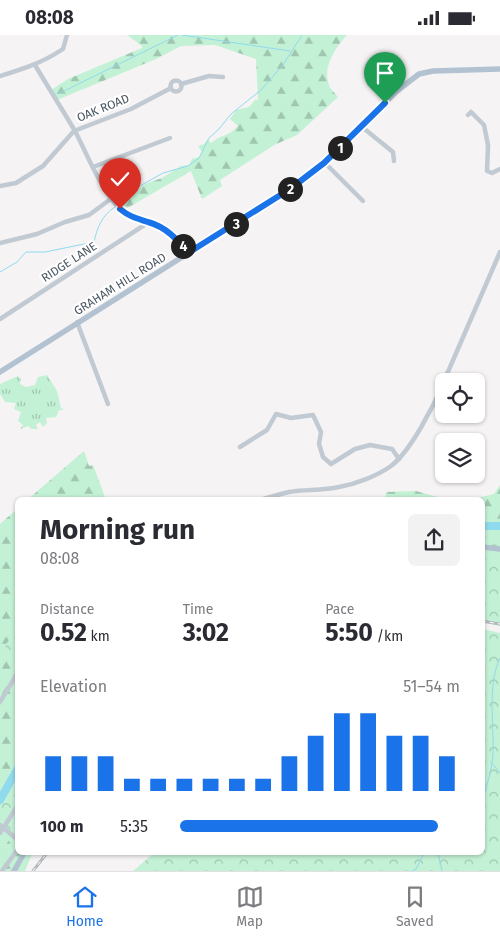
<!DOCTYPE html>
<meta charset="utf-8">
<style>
body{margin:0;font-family:"Fira Sans",sans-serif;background:#f2f2f3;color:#2b2b33;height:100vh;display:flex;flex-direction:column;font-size:19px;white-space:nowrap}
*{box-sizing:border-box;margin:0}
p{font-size:16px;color:#7c7c81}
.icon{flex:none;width:28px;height:28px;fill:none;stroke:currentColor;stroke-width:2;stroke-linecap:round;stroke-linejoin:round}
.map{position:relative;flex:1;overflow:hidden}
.sheet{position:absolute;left:15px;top:462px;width:470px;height:358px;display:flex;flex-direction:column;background:#fff;border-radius:8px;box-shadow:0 1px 4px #0004}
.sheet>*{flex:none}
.tools{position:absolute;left:435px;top:338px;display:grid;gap:10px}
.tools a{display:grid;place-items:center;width:50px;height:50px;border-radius:8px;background:#fff;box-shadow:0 1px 4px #0004;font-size:25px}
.pin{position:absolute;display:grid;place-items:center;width:42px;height:42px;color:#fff;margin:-51px -21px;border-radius:50% 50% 50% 0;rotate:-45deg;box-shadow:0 0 5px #0007}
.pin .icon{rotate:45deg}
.km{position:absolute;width:25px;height:25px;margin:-12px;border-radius:50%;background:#222;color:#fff;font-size:14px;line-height:25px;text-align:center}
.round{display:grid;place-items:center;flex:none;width:52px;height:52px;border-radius:8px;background:#f2f2f3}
.summary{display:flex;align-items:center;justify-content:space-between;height:85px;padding:0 25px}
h1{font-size:28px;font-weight:700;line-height:38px}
.stats{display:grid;grid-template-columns:repeat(3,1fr);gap:8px;height:85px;padding:5px 25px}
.stats div{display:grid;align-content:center}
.stats b{font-size:25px;font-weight:700}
.stats small{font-size:14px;font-weight:400}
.stats p{font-size:14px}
.chart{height:140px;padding:10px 25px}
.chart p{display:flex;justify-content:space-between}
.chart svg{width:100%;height:90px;margin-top:5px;stroke:#1a73e8;stroke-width:6}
ul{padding:0 25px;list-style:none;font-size:16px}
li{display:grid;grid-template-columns:80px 60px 1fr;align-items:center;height:38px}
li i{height:12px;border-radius:6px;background:#1a73e8}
.status{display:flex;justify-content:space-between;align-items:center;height:35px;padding:0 25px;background:#fff;direction:ltr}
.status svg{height:14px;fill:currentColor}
.tab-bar{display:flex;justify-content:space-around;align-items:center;height:70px;border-top:1px solid #e1e1e2;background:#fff;font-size:14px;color:#7c7c81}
.tab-bar a{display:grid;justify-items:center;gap:2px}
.tab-bar .current{color:#1a73e8}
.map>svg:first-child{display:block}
.grass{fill:url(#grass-tufts)}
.forest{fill:url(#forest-firs)}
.park{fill:url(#park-crowns)}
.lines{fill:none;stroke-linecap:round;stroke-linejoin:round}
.stream{stroke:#90daee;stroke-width:1}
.river{stroke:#90daee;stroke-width:8}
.minor{stroke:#c1cad2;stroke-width:4.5}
.major{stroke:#b3c2d1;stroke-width:5.5}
.rail-casing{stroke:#b5b8bd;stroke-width:3}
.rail{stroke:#fff;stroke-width:1;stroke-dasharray:4;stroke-linecap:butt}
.route-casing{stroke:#fff;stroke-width:10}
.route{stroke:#1a73e8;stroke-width:6}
.labels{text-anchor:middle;stroke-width:4.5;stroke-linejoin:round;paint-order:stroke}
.street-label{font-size:12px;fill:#4a5661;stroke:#fff}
</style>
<div class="status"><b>08:08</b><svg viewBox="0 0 49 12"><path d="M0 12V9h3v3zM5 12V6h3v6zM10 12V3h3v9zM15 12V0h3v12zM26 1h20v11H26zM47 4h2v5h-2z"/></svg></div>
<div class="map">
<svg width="500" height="836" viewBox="0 0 500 836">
<defs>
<pattern id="grass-tufts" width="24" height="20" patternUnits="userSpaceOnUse" patternTransform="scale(1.25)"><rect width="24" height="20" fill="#c3f1d5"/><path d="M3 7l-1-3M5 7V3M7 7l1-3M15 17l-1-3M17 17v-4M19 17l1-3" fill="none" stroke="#a0c6b0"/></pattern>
<pattern id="forest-firs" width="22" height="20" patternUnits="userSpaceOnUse" patternTransform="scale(1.25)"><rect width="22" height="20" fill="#c3f1d5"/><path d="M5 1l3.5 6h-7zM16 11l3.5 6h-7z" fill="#a0c6b0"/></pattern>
<pattern id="park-crowns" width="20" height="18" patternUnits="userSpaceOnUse" patternTransform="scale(1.25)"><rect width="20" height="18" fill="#c3f1d5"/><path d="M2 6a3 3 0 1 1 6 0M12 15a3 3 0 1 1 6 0" fill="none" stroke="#a0c6b0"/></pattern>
</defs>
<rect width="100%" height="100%" fill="#f5f3f3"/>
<path class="grass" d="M 47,340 L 57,356 L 61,373 L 64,375 L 59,375 L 56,382 L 46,383 L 47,388 L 43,392 L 40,387 L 36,390 L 38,394 L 32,394 L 28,391 L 20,394 L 23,390 L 18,386 L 21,377 L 14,374 L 16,368 L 5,367 L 0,359 L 0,349 L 18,341 L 21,344 L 20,349 L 26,352 L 35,350 L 38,342 Z"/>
<g class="forest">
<path d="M 127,0 L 347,0 C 336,12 322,32 329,50 C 330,54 335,58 338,62 L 297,100 L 274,110 L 220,145 L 222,151 L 202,164 L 191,136 L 124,175 L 120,174 L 120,170 L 145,149 L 162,143 L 181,131 L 189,130 L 192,124 L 200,122 L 202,117 L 198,111 L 204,109 L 208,104 L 211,108 C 222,99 228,102 238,91 L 230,84 L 236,75 L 249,72 L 256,64 L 258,66 L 256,24 L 215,10 L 181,11 L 156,24 L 57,65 L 51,55 L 68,44 L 142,13 L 142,11 Z"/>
<path d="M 84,416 L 89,431 L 93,430 L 106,465 L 27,465 Z"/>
<path d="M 500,450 L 500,591 L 483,587 L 482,465 L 385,465 L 386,457 L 416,456 L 441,463 L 477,463 L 494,459 Z"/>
<path d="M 17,474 L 18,818 L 37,818 L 34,821 L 32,819 L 25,836 L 0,836 L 0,489 Z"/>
</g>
<g class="park">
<path d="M 483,487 L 500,488 L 500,591 L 483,587 Z"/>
<path d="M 17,593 L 17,625 L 5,611 Z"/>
<path d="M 483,594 L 500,598 L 500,836 L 133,836 L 154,818 L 482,818 Z"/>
<path d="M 17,745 L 17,793 L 0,819 L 0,771 Z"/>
</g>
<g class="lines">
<g class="stream">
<path d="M 182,0 L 290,16"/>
<path d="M 58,59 L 178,0"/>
<path d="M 118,170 L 127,163 L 138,152 L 163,138 L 188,131 L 199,123 L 209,103 L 219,94 L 231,79 L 261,55 L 283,30 L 302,0"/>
<path d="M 0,237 L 17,227 L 26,217 L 45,217 L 94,207 C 97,193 102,180 115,172"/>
<path d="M 491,727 L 500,738"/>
<path d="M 482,761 L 485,758 C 488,745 493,730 493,716 C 494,688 487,650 500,623"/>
<path d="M 438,818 L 442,836"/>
<path d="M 412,836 L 416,834 L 424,818"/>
</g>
<g class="river">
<path d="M 482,491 L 500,491"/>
<path d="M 0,765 L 18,733"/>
</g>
<g class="minor">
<path d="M 35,30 C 48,52 62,74 75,96 C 88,121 100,153 119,173 C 131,186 149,185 164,193 C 174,199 181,209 188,218"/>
<path d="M 0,41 C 23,34 42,28 63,14 L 67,0"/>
<circle cx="176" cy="51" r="5.5"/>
<path d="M 181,49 L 209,41 L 223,42"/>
<path d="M 468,80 L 471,77 L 484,90 L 488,110 L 487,136 L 492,138 L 500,134"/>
<path d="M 362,92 L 393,117 L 394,126"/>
<path d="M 324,127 L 363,166"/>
<path d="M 93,132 L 170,103"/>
<path d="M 0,151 L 16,148 L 43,131 L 74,96 L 131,74 L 171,53"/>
<path d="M 0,208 L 37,199 L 65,187 L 89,180 L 112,163"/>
<path d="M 0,284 L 149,187"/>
<path d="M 77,287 L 108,369"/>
<path d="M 444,346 L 500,217"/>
<path d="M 240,412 L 267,395 L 276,379 L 291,383 L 313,380 L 321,397 L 319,409 L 323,422 L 331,429 L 355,414 L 370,410 L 392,414 L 399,424"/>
<path d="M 260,465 C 270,462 280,459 289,457 C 306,454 322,456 339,452 C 356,449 377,441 391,431 C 411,416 434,370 444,347"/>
<path d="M 0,667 L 18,637"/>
<path d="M 0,790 L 18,805"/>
<path d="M 0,798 L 18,770"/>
<path d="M 2,836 L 18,814"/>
</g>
<g class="major">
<path d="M 0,337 L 290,154 L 324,127 L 397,56 L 419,39 L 433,36 L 500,34"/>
<path d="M 482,512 L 500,514"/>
<path d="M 14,836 L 24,818"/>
</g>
<g class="rail-casing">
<g id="rail">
<path d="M 482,586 L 500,589"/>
<path d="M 33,836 L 47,818"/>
</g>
</g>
<use href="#rail" class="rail"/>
</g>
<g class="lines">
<g class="route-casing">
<path id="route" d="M 120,174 C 130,182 136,183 148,187 C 166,192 177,204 188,218 L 290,154 L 324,128 L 385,68"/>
</g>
<use href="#route" class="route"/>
</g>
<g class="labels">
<g class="street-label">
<text transform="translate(103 73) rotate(-22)" y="4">OAK ROAD</text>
<text transform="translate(69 227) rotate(-33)" y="4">RIDGE LANE</text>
<text transform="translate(120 249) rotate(-32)" y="4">GRAHAM HILL ROAD</text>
</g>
</g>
</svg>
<div class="tools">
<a><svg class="icon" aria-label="locate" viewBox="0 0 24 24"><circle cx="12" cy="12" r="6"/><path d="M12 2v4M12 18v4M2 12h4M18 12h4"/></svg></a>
<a><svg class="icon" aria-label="layers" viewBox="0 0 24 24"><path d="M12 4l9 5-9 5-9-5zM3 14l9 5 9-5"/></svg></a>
</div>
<div class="pin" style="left:385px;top:68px;background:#1e9e55"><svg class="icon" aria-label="arrive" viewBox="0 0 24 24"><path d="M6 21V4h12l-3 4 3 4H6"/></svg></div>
<div class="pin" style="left:120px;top:174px;background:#d93025"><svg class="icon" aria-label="check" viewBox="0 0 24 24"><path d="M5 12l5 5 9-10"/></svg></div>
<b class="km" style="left:340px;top:113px">1</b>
<b class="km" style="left:290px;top:154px">2</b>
<b class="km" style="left:236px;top:189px">3</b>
<b class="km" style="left:183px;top:211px">4</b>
<section class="sheet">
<div class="summary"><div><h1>Morning run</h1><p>08:08</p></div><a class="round"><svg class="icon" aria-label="share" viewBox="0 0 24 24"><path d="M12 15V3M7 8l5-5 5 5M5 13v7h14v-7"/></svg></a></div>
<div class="stats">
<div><p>Distance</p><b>0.52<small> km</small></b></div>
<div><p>Time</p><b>3:02</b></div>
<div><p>Pace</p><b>5:50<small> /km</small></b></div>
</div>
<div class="chart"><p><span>Elevation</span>51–54 m</p>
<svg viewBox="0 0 160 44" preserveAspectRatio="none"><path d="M5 44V27M15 44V27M25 44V27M35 44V38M45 44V38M55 44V38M65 44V38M75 44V38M85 44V38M95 44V27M105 44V17M115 44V6M125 44V6M135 44V17M145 44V17M155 44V27"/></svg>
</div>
<ul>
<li><b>100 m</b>5:35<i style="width:92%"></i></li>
</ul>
</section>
</div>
<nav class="tab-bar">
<a class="current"><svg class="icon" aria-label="home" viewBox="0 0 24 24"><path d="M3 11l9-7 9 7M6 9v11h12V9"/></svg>Home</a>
<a><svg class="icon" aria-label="map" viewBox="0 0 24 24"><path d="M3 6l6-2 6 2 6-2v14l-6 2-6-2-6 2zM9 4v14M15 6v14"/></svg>Map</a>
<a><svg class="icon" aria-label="saved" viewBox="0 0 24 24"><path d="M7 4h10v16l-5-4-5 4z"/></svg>Saved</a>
</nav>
